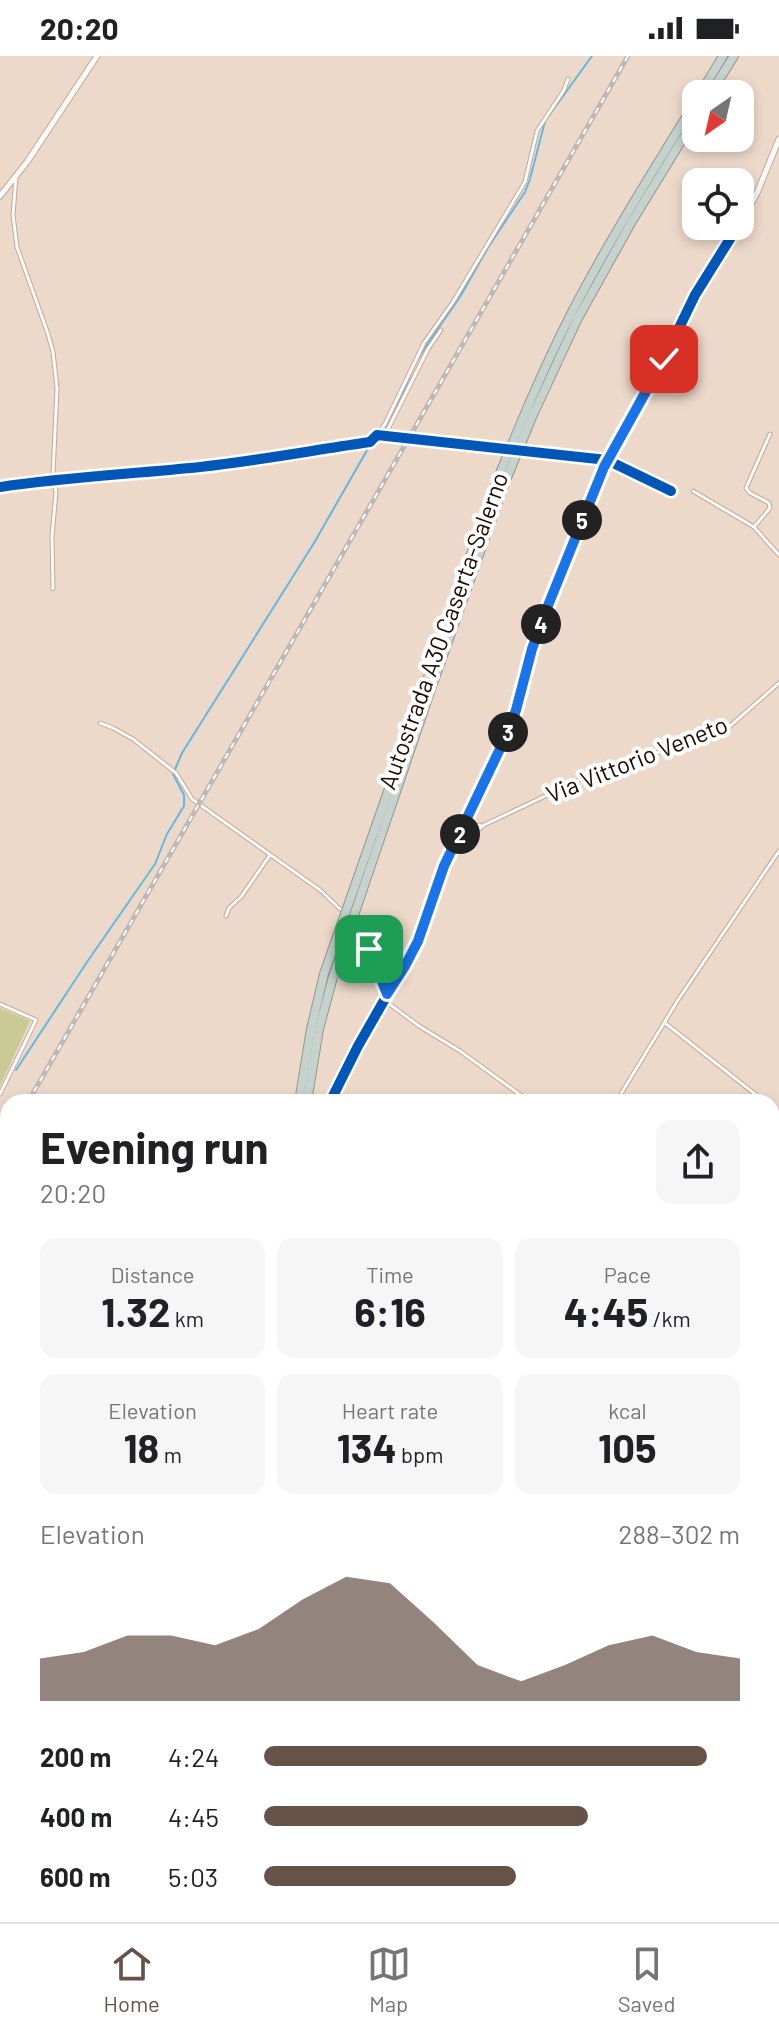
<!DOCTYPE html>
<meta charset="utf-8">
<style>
body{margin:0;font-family:Barlow,sans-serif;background:#f6f6f6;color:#202124;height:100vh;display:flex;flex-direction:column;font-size:30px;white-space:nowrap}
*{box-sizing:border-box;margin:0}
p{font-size:26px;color:#757577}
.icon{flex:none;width:44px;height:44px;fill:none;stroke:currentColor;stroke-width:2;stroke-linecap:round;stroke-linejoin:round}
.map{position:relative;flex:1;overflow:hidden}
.sheet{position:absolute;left:0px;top:1038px;width:780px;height:828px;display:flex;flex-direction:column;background:#fff;border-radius:24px 24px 0 0;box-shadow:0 4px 12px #0003}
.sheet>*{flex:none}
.needle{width:52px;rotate:214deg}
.fabs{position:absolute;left:682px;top:24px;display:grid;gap:16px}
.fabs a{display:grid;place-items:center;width:72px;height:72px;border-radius:16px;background:#fff;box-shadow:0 4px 12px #0003;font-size:40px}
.pin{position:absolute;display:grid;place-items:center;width:68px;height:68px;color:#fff;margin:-34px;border-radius:16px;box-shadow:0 4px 12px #0006}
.km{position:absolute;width:40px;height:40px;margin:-20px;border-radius:50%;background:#222;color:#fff;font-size:22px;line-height:40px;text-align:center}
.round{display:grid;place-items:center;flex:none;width:84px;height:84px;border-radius:16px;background:#f6f6f6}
.headline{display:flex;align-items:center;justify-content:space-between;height:136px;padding:0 40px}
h1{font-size:44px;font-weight:700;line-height:60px}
.metrics{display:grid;grid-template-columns:repeat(3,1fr);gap:12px;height:136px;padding:8px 40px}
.metrics div{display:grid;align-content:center;border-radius:16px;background:#f6f6f6;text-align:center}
.metrics b{font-size:40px;font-weight:700}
.metrics small{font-size:22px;font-weight:400}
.metrics p{font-size:22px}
.chart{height:224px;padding:16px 40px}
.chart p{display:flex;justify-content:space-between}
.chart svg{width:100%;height:144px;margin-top:8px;fill:#665247;opacity:.7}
ul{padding:0 40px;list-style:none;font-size:26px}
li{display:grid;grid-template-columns:128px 96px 1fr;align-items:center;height:60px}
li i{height:20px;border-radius:10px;background:#665247}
.status{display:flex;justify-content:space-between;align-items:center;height:56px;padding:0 40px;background:#fff;direction:ltr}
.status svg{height:22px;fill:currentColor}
.dock{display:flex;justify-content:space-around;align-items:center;height:112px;border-top:2px solid #e0e0e0;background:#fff;font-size:22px;color:#757577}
.dock a{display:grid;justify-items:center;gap:4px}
.dock .selected{color:#665247}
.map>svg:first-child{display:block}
.green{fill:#c9ca94}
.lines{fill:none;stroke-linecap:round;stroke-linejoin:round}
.stream{stroke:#64b7e2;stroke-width:2}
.street-casing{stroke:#beaa9b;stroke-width:5}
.secondary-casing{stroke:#beaa9b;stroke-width:7}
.highway-casing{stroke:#91978d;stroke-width:10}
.street{stroke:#fcf9f7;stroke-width:3}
.secondary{stroke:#fcf9f7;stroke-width:5}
.highway{stroke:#c6d2cd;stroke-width:8}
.rail-casing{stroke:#beb8b4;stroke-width:5}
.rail{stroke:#fff;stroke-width:2;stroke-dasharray:6;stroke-linecap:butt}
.cycleway-casing{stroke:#fff;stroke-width:15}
.cycleway{stroke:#0057b8;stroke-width:10}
.route-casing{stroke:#fff;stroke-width:16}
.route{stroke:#1a73e8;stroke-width:10}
.labels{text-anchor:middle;stroke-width:8;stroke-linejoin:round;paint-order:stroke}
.street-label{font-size:24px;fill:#1e0900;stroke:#fff}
</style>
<div class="status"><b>20:20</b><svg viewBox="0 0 49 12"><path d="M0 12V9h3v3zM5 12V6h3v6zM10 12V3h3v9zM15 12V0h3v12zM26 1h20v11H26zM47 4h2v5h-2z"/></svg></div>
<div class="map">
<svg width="779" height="1866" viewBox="0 0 779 1866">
<rect width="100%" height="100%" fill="#edd9ca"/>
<path class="green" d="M 0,952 L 30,965 L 0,1030 Z"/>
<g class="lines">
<g class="stream">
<path d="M 381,377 L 392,362 L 415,308 L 426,290 L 460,241 L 489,190 L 525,136 L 530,123 L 545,65 L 592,0"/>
<path d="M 16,1014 L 87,906 L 155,808 L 167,778 L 184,750 L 184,739 L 173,718 L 182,697 L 314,487 L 370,389"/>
<path d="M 93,1858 L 95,1866"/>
</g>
<g class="street-casing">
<g id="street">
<path d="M 16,121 L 13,159 L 17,191 L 48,278 L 53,296 L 57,332 L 53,418 L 56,436 L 52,480 L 53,533"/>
<path d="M 377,379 L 385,368 L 424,287 L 453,246 L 525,126 L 537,75 L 564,34 L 568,23"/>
<path d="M 384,381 L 428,293 L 441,274"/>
<path d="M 524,394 L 607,404 L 671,435"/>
<path d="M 0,431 C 67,421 133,418 200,411 C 255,405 309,395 363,387 L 370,386 L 377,379 L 505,393"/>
<path d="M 693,435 L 754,471 L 779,499"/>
<path d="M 754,471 L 770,452 L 769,447 L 750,437 L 746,432 L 770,378"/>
<path d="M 100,667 L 113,672 L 133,683 L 176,717 L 192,743 L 320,834 L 340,853"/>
<path d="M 464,772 L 480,769"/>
<path d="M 453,795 L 484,769 L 598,715 L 698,684 L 729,671 L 779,627"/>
<path d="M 226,860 L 229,852 L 241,841 L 270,799"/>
<path d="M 354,870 L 369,893 L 387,938"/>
<path d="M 384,944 L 419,970 L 460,995 L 530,1046"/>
<path d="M 0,948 L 36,964 L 0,1038"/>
<path d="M 665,967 L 765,1046"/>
<path d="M 616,1046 L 678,944 L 779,795"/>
<path d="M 772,1052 L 779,1058"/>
<path d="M 772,1192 L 779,1194"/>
<path d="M 0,1236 L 8,1243"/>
<path d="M 772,1339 L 779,1336"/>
<path d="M 772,1352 L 779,1386"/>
<path d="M 0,1405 L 8,1395"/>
<path d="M 772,1449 L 779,1448"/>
<path d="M 772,1475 L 779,1473"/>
<path d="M 772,1531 L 779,1522"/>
<path d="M 772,1533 L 779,1540"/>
<path d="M 0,1653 L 8,1663"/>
<path d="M 772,1667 L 779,1672"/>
<path d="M 0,1703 L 8,1706"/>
<path d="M 772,1741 L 779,1732"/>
<path d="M 0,1743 L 8,1741"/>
<path d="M 0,1747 L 8,1756"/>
<path d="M 89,1858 L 92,1863 L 97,1863 L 99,1866"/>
<path d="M 464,1858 L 472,1866"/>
<path d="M 671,1858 L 673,1866"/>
<path d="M 111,1866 L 114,1858"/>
<path d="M 150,1866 L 154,1858"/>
<path d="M 319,1866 L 321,1858"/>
</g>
</g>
<g class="secondary-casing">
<g id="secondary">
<path d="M 0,140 L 27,106 L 97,0"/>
<path d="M 740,167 L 757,137 L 779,83"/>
<path d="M 330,1046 L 358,990 L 418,885 L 444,810 L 508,676 L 516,654 L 532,593 L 545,557 L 604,411 L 664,303 L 695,239 L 738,170"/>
<path d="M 0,1349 L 8,1352"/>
<path d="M 772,1709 L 779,1705"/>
<path d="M 544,1866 L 546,1858"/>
</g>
</g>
<g class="highway-casing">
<g id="highway">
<path d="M 700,38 L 723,0"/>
<path d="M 710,38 L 734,0"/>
<path d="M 299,1046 L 311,973 L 324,918 L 496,427 C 519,371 542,315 570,260 C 608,186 653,115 696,45"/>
<path d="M 307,1046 L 319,973 L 333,921 L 430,636 L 504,429 L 532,361 L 578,262 L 631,167 L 696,61"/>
<path d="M 600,1858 L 605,1866"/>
<path d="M 609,1858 L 614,1866"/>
</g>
</g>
<use href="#street" class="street"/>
<use href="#secondary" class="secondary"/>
<use href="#highway" class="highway"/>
<g class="rail-casing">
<g id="rail">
<path d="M 28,1046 L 628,0"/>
<path d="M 0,1096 L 8,1082"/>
<path d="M 772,1798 L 779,1791"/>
<path d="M 614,1866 L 665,1858"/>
</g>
</g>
<use href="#rail" class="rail"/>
<g class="cycleway-casing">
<g id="cycleway">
<path d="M 0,431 C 67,421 133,418 200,411 C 255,405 309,395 363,387 L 370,386 L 377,379 L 607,404 L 671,435"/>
<path d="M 330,1046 L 358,990 L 418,885 L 444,810 L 508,676 L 516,654 L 532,593 L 545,557 L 604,411 L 664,303 L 695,239 L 738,170"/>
</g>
</g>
<use href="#cycleway" class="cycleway"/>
</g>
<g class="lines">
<g class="route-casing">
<path id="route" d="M 369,893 L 387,938 L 405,910 L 418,885 L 444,810 L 508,676 L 516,654 L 532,593 L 545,557 L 604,411 L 664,303"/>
</g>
<use href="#route" class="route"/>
</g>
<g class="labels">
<g class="street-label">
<text transform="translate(444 575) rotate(-70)" y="8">Autostrada A30 Caserta-Salerno</text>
<text transform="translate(637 704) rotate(-22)" y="8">Via Vittorio Veneto</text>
</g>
</g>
</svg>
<div class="fabs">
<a><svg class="needle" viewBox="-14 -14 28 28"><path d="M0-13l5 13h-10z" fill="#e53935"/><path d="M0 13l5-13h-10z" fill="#757577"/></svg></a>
<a><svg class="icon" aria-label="locate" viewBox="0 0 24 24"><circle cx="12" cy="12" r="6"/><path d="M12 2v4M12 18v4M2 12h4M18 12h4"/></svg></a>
</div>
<div class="pin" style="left:369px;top:893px;background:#1e9e55"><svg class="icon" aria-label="arrive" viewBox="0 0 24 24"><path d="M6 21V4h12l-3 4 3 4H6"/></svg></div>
<div class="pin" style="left:664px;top:303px;background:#d93025"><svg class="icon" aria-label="check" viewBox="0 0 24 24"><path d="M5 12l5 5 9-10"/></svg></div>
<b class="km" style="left:460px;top:778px">2</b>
<b class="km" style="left:508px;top:676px">3</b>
<b class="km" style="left:541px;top:568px">4</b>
<b class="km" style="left:582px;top:464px">5</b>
<section class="sheet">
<div class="headline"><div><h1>Evening run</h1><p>20:20</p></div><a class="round"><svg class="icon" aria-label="share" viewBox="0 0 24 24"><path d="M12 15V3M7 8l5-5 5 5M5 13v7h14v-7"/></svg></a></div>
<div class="metrics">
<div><p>Distance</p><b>1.32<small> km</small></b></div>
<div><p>Time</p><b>6:16</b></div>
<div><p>Pace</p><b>4:45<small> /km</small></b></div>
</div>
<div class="metrics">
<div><p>Elevation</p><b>18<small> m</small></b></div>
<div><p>Heart rate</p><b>134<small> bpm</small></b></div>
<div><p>kcal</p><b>105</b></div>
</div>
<div class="chart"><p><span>Elevation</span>288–302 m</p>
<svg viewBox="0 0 160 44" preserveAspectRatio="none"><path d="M0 44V31L10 29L20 24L30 24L40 27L50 22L60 13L70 6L80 8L90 20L100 33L110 38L120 33L130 27L140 24L150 29L160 31V44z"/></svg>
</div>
<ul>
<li><b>200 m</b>4:24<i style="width:93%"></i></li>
<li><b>400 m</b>4:45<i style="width:68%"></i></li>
<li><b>600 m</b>5:03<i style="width:53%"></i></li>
</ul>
</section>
</div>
<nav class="dock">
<a class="selected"><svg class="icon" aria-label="home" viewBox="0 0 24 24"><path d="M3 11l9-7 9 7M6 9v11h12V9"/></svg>Home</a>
<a><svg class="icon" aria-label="map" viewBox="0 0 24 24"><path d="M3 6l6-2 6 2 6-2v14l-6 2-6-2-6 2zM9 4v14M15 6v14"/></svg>Map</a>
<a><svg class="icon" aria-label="saved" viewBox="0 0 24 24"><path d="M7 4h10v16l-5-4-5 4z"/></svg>Saved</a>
</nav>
